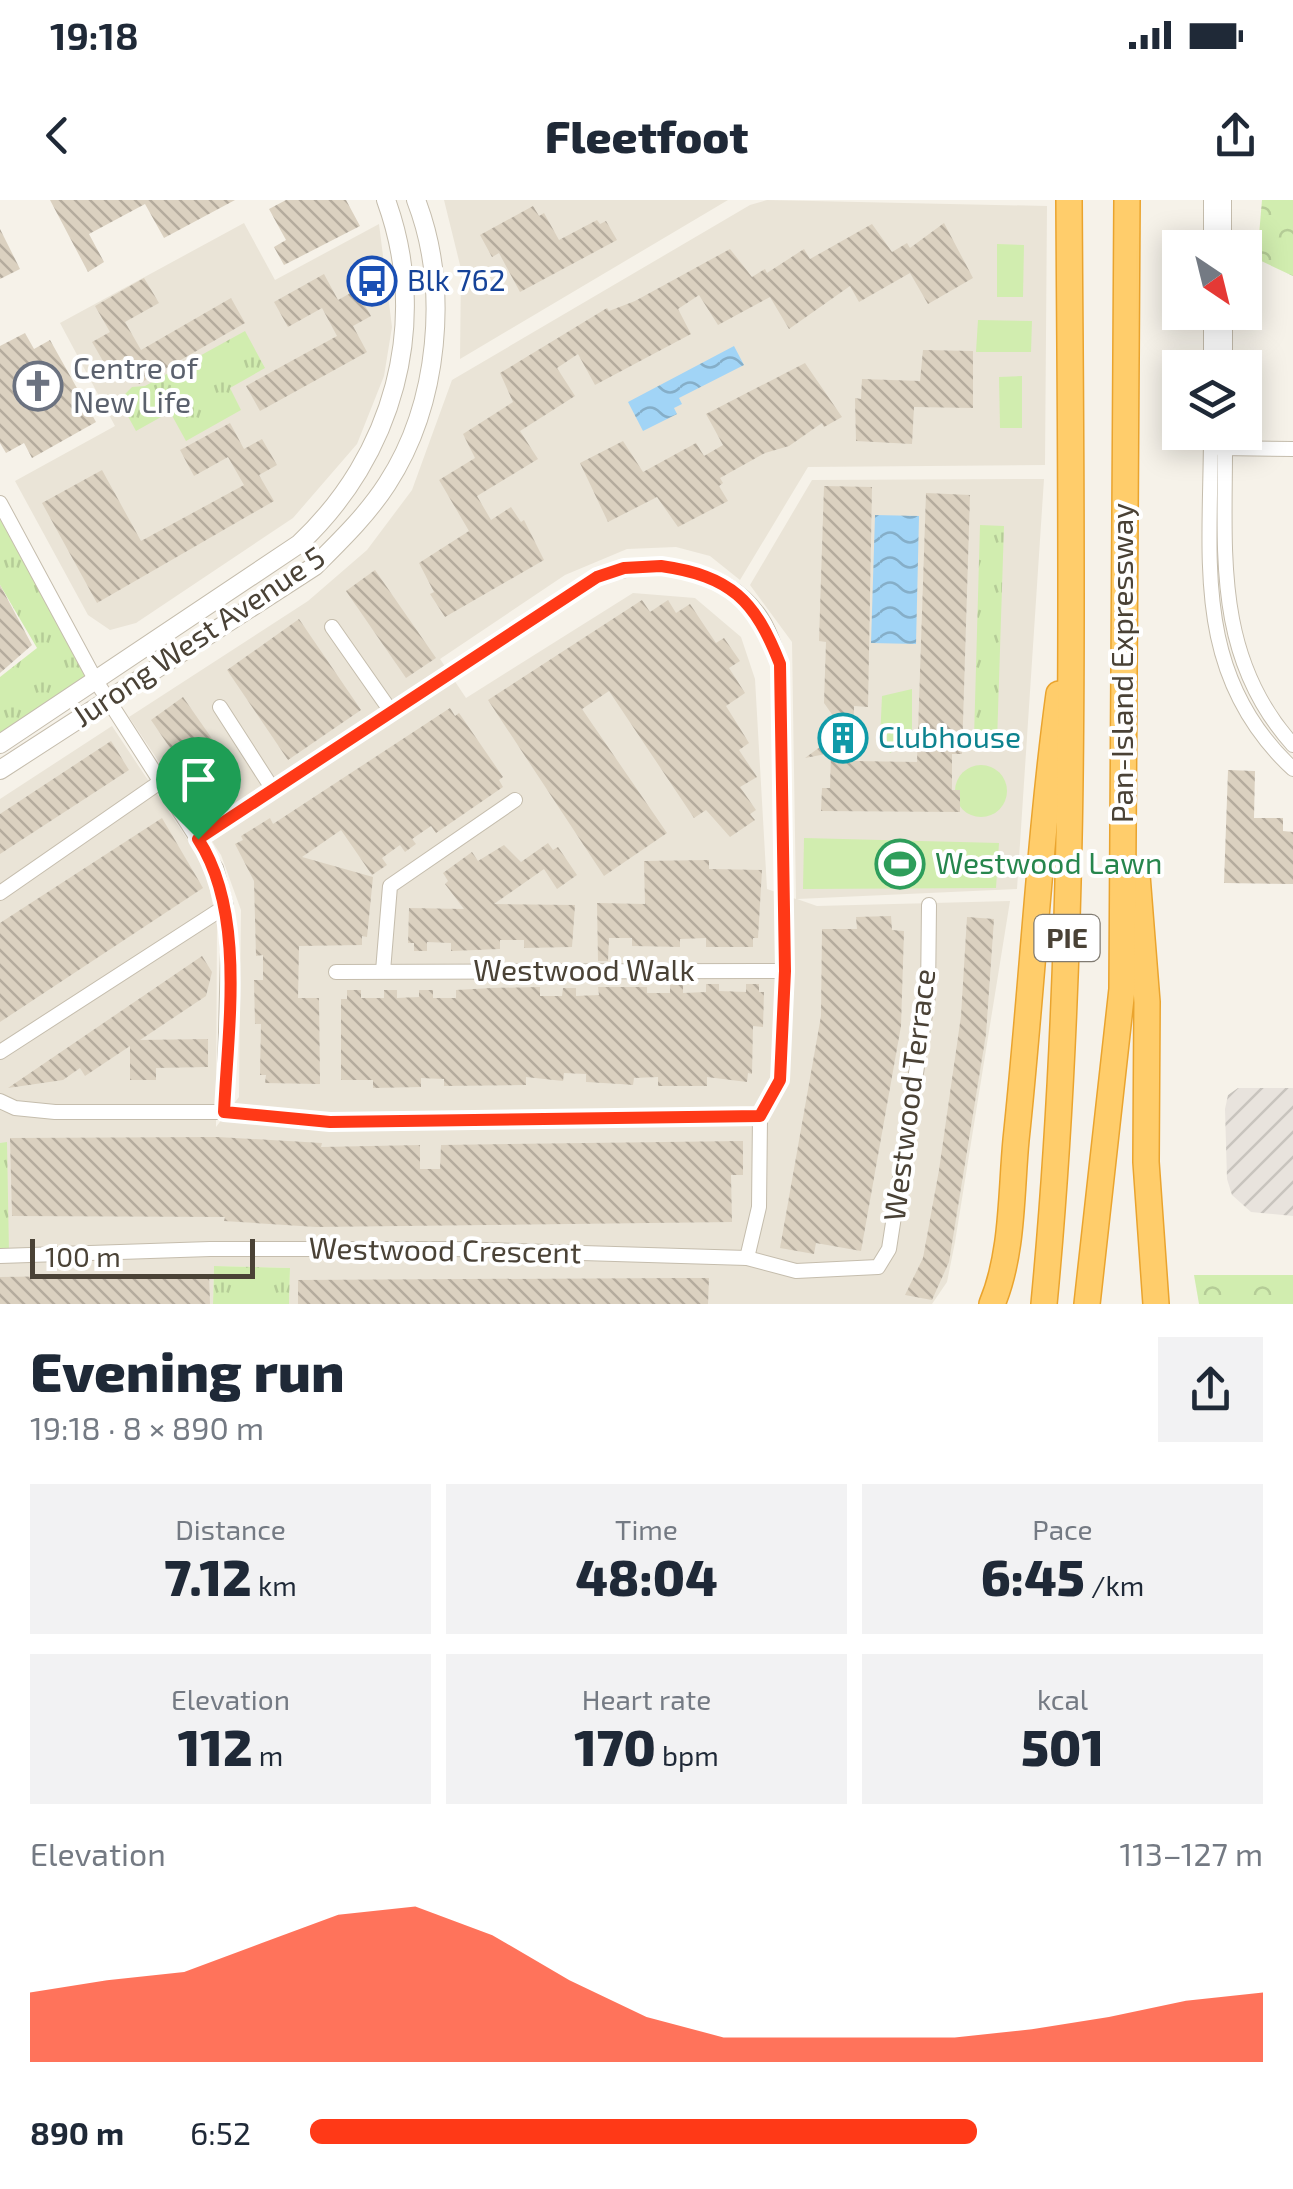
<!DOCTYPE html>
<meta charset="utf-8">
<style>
body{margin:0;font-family:"Exo 2",sans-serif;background:#f2f2f3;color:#1f2937;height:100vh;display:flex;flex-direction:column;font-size:38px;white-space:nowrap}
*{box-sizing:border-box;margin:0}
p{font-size:32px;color:#747a83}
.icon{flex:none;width:55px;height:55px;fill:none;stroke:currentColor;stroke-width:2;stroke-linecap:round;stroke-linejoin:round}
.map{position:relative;height:1104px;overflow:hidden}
.drawer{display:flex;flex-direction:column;background:#fff;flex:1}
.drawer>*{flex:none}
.needle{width:65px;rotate:145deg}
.fabs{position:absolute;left:1162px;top:30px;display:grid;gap:20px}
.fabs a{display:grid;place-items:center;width:100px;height:100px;border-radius:0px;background:#fff;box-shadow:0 5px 25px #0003;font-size:50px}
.scale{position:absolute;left:30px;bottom:25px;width:225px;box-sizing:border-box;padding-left:10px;border:5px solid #4a4236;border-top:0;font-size:28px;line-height:35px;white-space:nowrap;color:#4a4236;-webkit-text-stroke:8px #fff;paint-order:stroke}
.pin{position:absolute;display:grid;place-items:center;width:85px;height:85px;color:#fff;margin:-102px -42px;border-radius:50% 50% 50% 0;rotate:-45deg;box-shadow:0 0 10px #0007}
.pin .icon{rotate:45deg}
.round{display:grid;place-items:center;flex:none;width:105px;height:105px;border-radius:0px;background:#f2f2f3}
.overview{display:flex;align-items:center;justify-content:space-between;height:170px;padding:0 30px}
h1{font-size:55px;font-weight:800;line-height:75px}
.metrics{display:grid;grid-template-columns:repeat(3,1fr);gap:15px;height:170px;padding:10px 30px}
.metrics div{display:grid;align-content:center;border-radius:0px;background:#f2f2f3;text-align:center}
.metrics b{font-size:50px;font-weight:800}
.metrics small{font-size:28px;font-weight:400}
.metrics p{font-size:28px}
.chart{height:280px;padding:20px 30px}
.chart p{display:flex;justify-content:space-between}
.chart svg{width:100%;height:180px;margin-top:10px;fill:#ff3917;opacity:.7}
ul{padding:0 30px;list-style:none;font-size:32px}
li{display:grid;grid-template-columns:160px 120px 1fr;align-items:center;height:75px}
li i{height:25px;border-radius:12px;background:#ff3917}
.status{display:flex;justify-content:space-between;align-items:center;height:70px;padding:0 50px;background:#fff;direction:ltr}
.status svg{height:28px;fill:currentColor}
header{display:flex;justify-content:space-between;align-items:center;height:130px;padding:0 30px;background:#fff;font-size:45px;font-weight:800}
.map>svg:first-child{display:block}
.residential{fill:#eae4d7}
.industrial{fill:url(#industrial-furrows)}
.grass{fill:url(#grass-tufts)}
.forest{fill:url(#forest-crowns)}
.garden{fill:#d1edaf}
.water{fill:url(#water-waves)}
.building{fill:url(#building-back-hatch)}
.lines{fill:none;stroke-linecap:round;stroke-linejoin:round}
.minor-casing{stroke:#c5bdad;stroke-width:16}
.tertiary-casing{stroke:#c5bdad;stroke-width:20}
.motorway-casing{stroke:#eaa42e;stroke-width:28}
.minor{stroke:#fff;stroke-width:14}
.tertiary{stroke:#fff;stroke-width:18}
.motorway{stroke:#ffcd6b;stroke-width:25}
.route-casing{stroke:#fff;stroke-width:20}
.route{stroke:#ff3917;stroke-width:12}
.labels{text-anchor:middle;stroke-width:8;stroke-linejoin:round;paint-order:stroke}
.shield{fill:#fff;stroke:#807b72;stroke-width:2.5}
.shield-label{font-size:28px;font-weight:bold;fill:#4a4236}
.transit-label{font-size:30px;fill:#164399;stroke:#fff;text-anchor:start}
.worship-label{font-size:30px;fill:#5b616d;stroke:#fff;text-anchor:start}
.street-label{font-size:30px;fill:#4a4236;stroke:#fff}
.culture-label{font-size:30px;fill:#0d838f;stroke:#fff;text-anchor:start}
.leisure-label{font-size:30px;fill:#27864d;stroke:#fff;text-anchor:start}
</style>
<div class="status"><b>19:18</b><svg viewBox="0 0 49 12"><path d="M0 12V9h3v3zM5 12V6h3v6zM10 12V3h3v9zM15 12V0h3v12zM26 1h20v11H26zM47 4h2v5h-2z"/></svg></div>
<header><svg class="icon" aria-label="back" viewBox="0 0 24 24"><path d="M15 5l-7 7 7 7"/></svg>Fleetfoot<svg class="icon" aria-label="share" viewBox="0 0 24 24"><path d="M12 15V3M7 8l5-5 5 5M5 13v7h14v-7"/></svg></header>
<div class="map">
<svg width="1293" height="1104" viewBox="0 0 1293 1104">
<defs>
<pattern id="industrial-furrows" width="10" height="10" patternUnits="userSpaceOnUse" patternTransform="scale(2.5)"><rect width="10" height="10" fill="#e8e3dd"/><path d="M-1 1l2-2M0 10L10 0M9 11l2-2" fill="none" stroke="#c8c4be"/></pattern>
<pattern id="grass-tufts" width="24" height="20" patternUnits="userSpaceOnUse" patternTransform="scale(2.5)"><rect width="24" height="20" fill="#d1edaf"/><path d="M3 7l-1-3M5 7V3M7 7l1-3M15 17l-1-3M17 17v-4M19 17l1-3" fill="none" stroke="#b5cc97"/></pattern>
<pattern id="forest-crowns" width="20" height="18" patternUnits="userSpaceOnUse" patternTransform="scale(2.5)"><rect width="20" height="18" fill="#d1edaf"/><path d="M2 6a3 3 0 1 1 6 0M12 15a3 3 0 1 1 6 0" fill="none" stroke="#b5cc97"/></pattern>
<pattern id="water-waves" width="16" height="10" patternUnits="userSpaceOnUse" patternTransform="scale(2.5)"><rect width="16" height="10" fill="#a1d4f6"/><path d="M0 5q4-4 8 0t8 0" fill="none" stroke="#85aec8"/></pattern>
<pattern id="building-back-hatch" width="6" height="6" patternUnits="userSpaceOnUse" patternTransform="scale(2.5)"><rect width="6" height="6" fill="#dbd1c0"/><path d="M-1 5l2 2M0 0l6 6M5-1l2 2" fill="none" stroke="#b4ab9d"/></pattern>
</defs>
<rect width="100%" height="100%" fill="#f6f2e9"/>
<g class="residential">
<path d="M 444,0 L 728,0 L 460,159 L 461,69 Z"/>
<path d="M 767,0 L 1047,6 L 1045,265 L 808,267 L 740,380 L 710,356 L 676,347 L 627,349 L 565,375 L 440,459 L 466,498 L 633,393 L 695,398 L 741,437 L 755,479 L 767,689 L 796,699 L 792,442 L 750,385 L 812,280 L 1044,279 L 1017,689 L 797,699 L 817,706 L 1010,701 L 955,1042 L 947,1082 L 932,1104 L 289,1104 L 290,1068 L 214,1066 L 213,1104 L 0,1104 L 0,599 L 112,526 L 205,666 L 217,725 L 216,927 L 239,897 L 241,710 L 221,655 L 129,517 L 308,401 L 367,350 L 412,290 L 452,180 L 750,5 Z"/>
<path d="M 244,23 L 275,80 L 379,24 L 392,127 L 384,176 L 357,244 L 293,318 L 136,423 L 110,430 L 88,415 L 15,281 L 115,226 L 60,123 Z"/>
</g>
<path class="industrial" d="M 1238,888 L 1293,888 L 1293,1016 L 1251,1012 L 1232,995 L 1227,979 L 1225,909 L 1228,895 Z"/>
<g class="grass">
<path d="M 245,131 L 265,168 L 230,188 L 241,210 L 186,241 L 170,212 L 136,231 L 119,200 L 132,187 L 145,186 Z"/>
<path d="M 0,308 L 96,481 L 0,542 L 0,477 L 37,448 L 0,385 Z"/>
<path d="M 980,325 L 1004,326 L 997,542 L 974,538 Z"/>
<path d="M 7,942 L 9,1053 L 0,1053 L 0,943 Z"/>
<path d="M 214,1066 L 290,1068 L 289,1104 L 213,1104 Z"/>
</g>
<g class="forest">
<path d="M 1262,0 L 1293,0 L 1293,76 L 1257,59 Z"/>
<path d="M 1194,1075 L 1293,1075 L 1293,1104 L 1199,1104 Z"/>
</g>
<g class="garden">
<path d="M 997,44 L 1024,45 L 1023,97 L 997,97 Z"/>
<path d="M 978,120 L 1032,121 L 1031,152 L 976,152 Z"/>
<path d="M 1022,176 L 1022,228 L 1000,228 L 999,177 Z"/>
<path d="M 912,489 L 912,539 L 890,553 L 880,539 L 882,496 Z"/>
<circle cx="981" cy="591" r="26"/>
<path d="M 804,638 L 999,643 L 996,688 L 803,689 Z"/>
</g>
<g class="water">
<path d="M 734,146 L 744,165 L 679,198 L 682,204 L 674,208 L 677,214 L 643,231 L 628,202 Z"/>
<path d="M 875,315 L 919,316 L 916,444 L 871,443 Z"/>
</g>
<g class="building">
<path d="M 50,0 L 235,0 L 164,38 L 145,4 L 89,34 L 104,62 L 88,72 Z"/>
<path d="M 286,0 L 346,0 L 360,26 L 284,65 L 274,47 L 286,40 L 269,9 Z"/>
<path d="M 533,6 L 539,16 L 544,13 L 559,40 L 597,20 L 600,24 L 606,21 L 617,40 L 520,92 L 499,53 L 492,57 L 480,35 Z"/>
<path d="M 944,23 L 973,78 L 928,104 L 910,73 L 859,102 L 850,86 L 789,129 L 770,97 L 718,125 L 699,95 L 678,109 L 691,134 L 595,185 L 578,154 L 557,168 L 575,196 L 520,231 L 538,259 L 477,296 L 491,320 L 511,307 L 521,322 L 524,320 L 544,360 L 445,417 L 430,394 L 434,392 L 419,363 L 469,331 L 439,280 L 475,258 L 463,234 L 513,202 L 500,173 L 607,108 L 609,111 L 635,101 L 730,49 L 752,77 L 765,69 L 767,73 L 804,49 L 810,59 L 872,24 L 892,52 L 907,43 L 910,48 Z"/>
<path d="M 0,29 L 20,69 L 0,79 Z"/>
<path d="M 324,74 L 338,100 L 356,90 L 371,116 L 353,126 L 367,152 L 260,211 L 246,186 L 337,136 L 322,108 L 288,127 L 274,102 Z"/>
<path d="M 144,78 L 159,103 L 125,122 L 141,150 L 231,98 L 245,123 L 139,184 L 124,158 L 107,168 L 92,142 L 110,132 L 95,106 Z"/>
<path d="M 25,133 L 34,149 L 50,140 L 96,222 L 32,258 L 24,243 L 6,253 L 0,243 L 0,146 Z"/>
<path d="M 923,150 L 973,151 L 973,208 L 914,207 L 912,244 L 856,241 L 855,198 L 861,199 L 862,179 L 920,181 Z"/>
<path d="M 805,163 L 842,217 L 824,227 L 822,223 L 789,246 L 765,253 L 720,278 L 723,283 L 719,286 L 728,301 L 678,327 L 657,297 L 608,322 L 580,263 L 623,241 L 643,272 L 696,243 L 704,256 L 723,245 L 706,214 Z"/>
<path d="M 230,223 L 244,249 L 262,239 L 277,265 L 259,275 L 274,301 L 97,403 L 42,303 L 102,270 L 141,341 L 244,285 L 228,257 L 194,276 L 180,250 Z"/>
<path d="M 824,286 L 872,287 L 868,507 L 854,506 L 853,561 L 917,562 L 926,293 L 970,295 L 962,554 L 952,554 L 952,590 L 960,590 L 960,612 L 821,611 L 822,588 L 830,588 L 831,553 L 805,558 L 843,530 L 824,503 L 826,442 L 819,441 Z"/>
<path d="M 375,370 L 436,458 L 406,478 L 346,391 Z"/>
<path d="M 0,385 L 32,445 L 0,473 Z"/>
<path d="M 642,400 L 650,412 L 668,400 L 676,413 L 690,404 L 716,443 L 724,438 L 740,461 L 729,468 L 745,493 L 726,506 L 749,543 L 739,550 L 757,577 L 740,587 L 756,610 L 750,614 L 755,620 L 730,637 L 706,610 L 694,618 L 609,491 L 582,509 L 667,633 L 604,676 L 488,500 Z"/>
<path d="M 299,419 L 361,510 L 288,560 L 227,470 Z"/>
<path d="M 183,497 L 238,576 L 205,599 L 151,520 Z"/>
<path d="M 450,508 L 455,516 L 459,513 L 503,577 L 499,580 L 503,587 L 436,633 L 431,626 L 412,639 L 416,644 L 405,652 L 400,645 L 382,658 L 387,665 L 372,675 L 341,630 L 302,657 L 373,677 L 367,737 L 362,736 L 362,745 L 299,746 L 298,798 L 319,798 L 320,884 L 265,883 L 266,875 L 260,875 L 261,824 L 255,824 L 254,780 L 263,780 L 263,755 L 256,756 L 254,681 L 235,644 L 243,640 L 241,636 L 270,618 L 273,624 Z"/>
<path d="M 111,541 L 129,570 L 0,654 L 0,614 Z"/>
<path d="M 1228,570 L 1255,571 L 1254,618 L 1283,618 L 1283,631 L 1293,632 L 1293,684 L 1224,683 Z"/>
<path d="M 162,618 L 203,688 L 0,822 L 0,723 Z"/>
<path d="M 548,643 L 553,650 L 558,647 L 577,675 L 557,689 L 544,669 L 494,704 L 575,705 L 572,747 L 524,748 L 524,740 L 500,740 L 500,749 L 451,751 L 451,743 L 427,742 L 427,751 L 414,751 L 414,743 L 408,743 L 409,708 L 464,709 L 445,684 L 448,681 L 443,673 L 472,652 L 478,661 L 504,645 L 521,662 Z"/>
<path d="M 709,660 L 709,669 L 762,670 L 758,738 L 753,738 L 753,747 L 706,747 L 706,738 L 680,739 L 680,747 L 632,746 L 632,738 L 609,738 L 608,761 L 598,761 L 597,703 L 645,704 L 644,661 Z"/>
<path d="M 891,716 L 892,730 L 904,731 L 901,826 L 861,1051 L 816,1043 L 814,1054 L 780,1048 L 821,816 L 822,729 L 857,729 L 856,717 Z"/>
<path d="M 967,717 L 994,719 L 986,834 L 949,1062 L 932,1100 L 905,1095 L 923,1058 L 939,970 L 961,816 Z"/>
<path d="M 202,756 L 212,772 L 206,796 L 140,840 L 208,839 L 208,867 L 156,868 L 156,880 L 130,880 L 130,846 L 85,876 L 80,868 L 63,880 L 8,888 Z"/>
<path d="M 706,784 L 719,784 L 719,791 L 746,792 L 746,784 L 759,784 L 759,792 L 764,792 L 763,827 L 753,826 L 752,874 L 748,873 L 747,882 L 707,877 L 707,886 L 658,886 L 658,877 L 634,878 L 633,885 L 620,884 L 586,882 L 586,874 L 564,873 L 563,881 L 526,877 L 526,885 L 444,886 L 444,879 L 421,878 L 421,887 L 373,888 L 373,880 L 341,880 L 341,799 L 347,799 L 347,790 L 361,790 L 361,798 L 384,798 L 384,790 L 397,790 L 397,798 L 419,797 L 419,790 L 433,790 L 433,798 L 456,798 L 456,790 L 491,788 L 540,787 L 540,796 L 562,796 L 563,788 L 576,788 L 576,796 L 599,795 L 598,787 L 647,787 L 647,793 L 670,793 L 670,785 L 683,785 L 683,793 L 706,792 Z"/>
<path d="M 218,937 L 322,943 L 321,947 L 420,945 L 420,969 L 440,969 L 441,945 L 743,941 L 743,975 L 731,975 L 732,1022 L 316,1027 L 224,1021 L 225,1017 L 12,1016 L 10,938 Z"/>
<path d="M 196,1074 L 209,1074 L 210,1104 L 0,1104 L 0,1077 Z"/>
<path d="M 674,1078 L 709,1078 L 708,1104 L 298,1104 L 298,1080 Z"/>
</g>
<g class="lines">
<g class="minor-casing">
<g id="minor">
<path d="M 1211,48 L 1211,0"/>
<path d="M 1224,48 L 1224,0"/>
<path d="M 1225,112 L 1225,168"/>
<path d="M 1211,168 L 1211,112"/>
<path d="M 1211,232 C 1211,358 1191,474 1293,569"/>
<path d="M 1225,232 C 1226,346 1211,454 1293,545"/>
<path d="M 1219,248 L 1293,249"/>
<path d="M 0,303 L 96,481 L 216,668 L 226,706 L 228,752 L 224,912"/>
<path d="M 332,427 L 390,510"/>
<path d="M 220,507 L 272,588"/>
<path d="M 197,639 L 597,377 C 654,359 726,364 762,419 C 771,432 775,450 781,464 L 785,771 L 780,880 L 760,917"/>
<path d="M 0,693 L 160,582"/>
<path d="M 383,771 L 390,686 L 515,600"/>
<path d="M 336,772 L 785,771"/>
<path d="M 0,852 L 226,706"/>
<path d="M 0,901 L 15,908 L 55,912 L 224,912 L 329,922 L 760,917"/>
<path d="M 0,1056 L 210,1049 L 454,1049 L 747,1058 L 796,1071 L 878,1067 L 889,1049 L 928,795 L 929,705"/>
<path d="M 747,1058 L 759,1007 L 760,917"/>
</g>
</g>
<g class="tertiary-casing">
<g id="tertiary">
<path d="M 0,544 L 299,344 C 393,256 431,124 386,0"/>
<path d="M 0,570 L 315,366 C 341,340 367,315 387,284 C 439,204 450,88 416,0"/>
</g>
</g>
<g class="motorway-casing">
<g id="motorway">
<path d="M 1137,675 L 1147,802 L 1146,962 L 1156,1104"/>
<path d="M 992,1104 C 1013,1054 1011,993 1016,940 C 1032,791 1039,642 1059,494"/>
<path d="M 1044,1104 C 1079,737 1071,368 1069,0"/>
<path d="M 1087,1104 L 1122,789 L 1127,0"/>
</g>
</g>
<use href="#minor" class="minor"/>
<use href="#tertiary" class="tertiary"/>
<use href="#motorway" class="motorway"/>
</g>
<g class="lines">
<g class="route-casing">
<path id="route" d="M 661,366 C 731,376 755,400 780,464 L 785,771 L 780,880 L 760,916 L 330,922 L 224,912 C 228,827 246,712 198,639 L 597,377 L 624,368 Z"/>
</g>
<use href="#route" class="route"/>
</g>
<defs>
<g id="bus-ring" transform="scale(2.5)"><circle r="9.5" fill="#fff" stroke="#1a4fb4" stroke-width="1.5"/><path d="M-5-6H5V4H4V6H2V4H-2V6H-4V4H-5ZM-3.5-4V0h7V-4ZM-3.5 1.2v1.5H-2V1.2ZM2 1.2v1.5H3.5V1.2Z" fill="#1a4fb4"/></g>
<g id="church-ring" transform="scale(2.5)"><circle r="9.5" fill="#fff" stroke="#6b7280" stroke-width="1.5"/><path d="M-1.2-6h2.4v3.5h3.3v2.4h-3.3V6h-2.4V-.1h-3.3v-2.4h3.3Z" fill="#6b7280"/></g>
<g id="building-ring" transform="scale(2.5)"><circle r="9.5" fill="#fff" stroke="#0f9aa8" stroke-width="1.5"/><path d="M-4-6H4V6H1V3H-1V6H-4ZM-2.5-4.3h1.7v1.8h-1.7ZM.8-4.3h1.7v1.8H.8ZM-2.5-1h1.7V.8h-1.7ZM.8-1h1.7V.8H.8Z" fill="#0f9aa8"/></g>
<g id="stadium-ring" transform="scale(2.5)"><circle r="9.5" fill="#fff" stroke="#2e9e5b" stroke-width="1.5"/><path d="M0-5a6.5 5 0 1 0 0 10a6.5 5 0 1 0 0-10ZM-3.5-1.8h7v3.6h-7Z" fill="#2e9e5b"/></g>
</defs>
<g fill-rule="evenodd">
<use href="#bus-ring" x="372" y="81"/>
<use href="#church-ring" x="38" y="186"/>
<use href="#building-ring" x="843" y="538"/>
<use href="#stadium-ring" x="900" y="664"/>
</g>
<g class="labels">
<rect class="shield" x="1034.5" y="715" width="65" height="46" rx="8"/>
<g class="shield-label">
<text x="1067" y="748">PIE</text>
</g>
<g class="transit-label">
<text x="407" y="91">Blk 762</text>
</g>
<g class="worship-label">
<text x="73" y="179">Centre of<tspan x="73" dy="34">New Life</tspan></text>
</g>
<g class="street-label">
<text transform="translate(199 437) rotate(-34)" y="10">Jurong West Avenue 5</text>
<text transform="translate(1123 463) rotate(-90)" y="10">Pan-Island Expressway</text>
<text x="584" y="781">Westwood Walk</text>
<text transform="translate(910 895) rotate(-83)" y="10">Westwood Terrace</text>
<text transform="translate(445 1051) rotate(1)" y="10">Westwood Crescent</text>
</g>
<g class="culture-label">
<text x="878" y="548">Clubhouse</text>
</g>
<g class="leisure-label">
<text x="935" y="674">Westwood Lawn</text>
</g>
</g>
</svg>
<div class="fabs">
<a><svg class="needle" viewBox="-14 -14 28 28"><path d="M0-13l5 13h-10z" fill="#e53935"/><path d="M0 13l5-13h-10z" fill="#747a83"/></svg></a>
<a><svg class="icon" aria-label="layers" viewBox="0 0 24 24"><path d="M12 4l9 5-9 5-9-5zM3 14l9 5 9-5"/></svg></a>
</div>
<div class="scale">100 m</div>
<div class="pin" style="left:198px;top:639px;background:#1e9e55"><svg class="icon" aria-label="arrive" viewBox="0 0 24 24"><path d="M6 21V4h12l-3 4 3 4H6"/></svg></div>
</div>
<section class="drawer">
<div class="overview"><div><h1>Evening run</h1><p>19:18 · 8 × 890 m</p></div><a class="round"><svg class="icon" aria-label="share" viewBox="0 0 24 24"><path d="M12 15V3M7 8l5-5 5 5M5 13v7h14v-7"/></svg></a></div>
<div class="metrics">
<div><p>Distance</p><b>7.12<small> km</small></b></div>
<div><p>Time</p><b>48:04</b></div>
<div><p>Pace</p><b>6:45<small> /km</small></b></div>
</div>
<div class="metrics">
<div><p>Elevation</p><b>112<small> m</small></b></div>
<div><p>Heart rate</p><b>170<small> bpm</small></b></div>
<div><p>kcal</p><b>501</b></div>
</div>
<div class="chart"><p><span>Elevation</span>113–127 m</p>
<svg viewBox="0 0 160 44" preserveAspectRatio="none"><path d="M0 44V27L10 24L20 22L30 15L40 8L50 6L60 13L70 24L80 33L90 38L100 38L110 38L120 38L130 36L140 33L150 29L160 27V44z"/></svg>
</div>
<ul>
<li><b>890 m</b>6:52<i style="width:70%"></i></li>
</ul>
</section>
